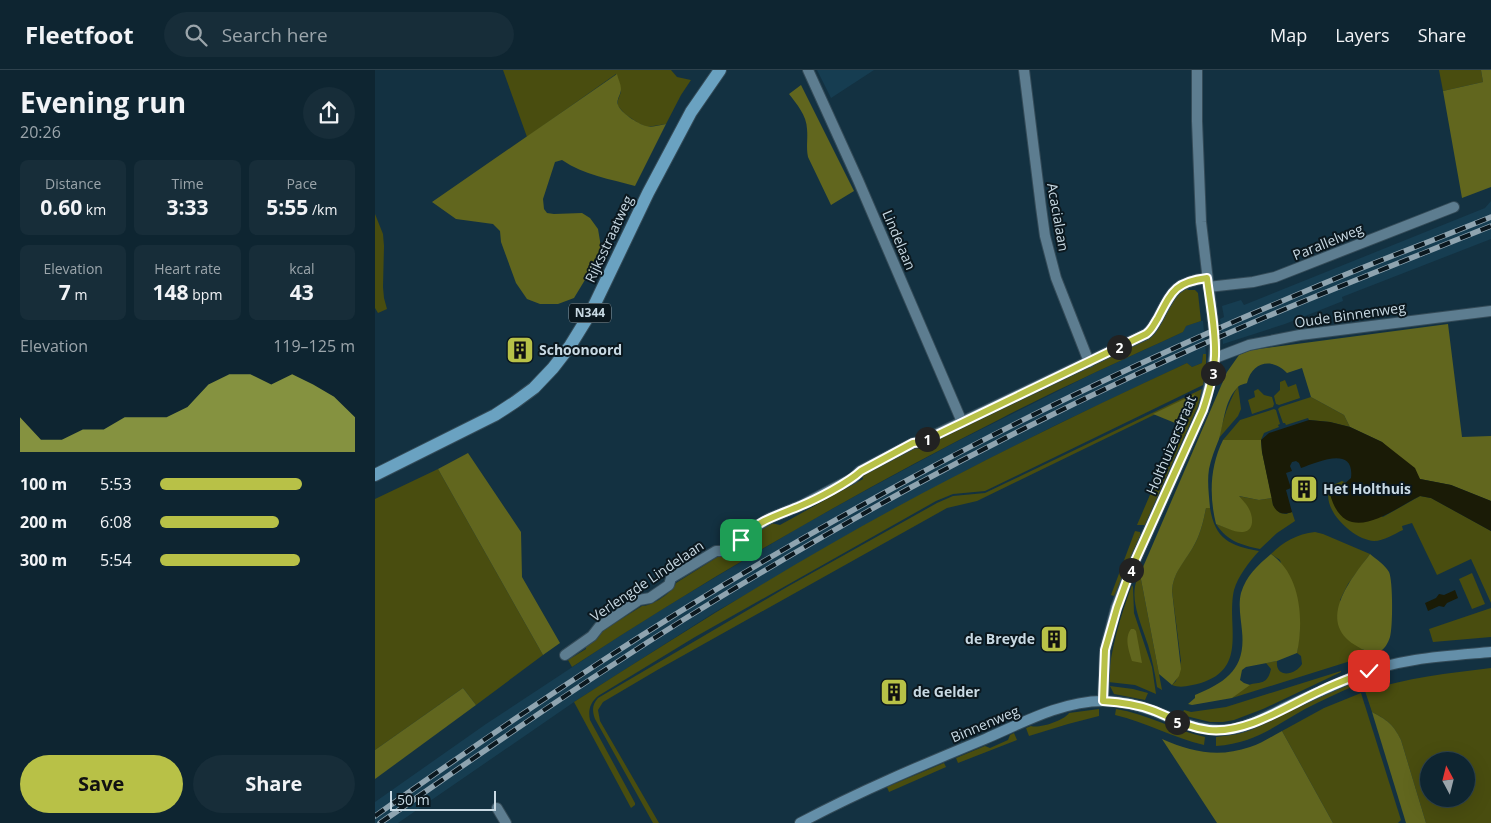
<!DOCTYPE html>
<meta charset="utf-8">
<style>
body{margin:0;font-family:"Open Sans",sans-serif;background:#172d39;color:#f1f3f6;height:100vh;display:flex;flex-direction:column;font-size:19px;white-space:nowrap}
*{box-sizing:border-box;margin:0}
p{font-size:16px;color:#9ba5ab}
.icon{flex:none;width:28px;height:28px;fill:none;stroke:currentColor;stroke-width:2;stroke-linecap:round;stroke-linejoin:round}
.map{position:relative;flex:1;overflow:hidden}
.side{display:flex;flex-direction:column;background:#0e2531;width:375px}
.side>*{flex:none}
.needle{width:32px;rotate:353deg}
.controls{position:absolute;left:1045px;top:682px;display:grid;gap:10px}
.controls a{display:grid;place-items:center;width:55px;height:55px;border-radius:50%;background:#0e2531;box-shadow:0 5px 20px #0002,0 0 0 1px #2e424d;font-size:25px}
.scale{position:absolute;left:15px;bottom:12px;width:106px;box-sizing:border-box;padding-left:5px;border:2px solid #c8d9e3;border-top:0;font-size:14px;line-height:18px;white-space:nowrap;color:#c8d9e3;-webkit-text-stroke:4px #0b181f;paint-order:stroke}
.pin{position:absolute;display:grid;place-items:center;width:42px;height:42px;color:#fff;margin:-21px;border-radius:10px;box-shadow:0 2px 8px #0006}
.km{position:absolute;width:25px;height:25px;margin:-12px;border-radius:50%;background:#222;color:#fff;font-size:14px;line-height:25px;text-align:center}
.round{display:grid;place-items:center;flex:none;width:52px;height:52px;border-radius:26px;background:#172d39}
.overview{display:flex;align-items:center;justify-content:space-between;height:85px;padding:0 20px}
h1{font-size:28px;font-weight:700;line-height:38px}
.stats{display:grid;grid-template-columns:repeat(3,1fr);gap:8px;height:85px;padding:5px 20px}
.stats div{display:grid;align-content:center;border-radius:8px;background:#172d39;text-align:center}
.stats b{font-size:21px;font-weight:700}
.stats small{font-size:14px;font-weight:400}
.stats p{font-size:14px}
.chart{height:140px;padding:10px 20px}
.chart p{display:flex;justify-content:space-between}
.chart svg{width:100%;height:90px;margin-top:5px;fill:#b8c147;opacity:.7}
.action{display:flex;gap:10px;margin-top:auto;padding:10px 20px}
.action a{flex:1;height:58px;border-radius:30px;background:#b8c147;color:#111;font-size:20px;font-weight:700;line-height:58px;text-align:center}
.action a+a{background:#172d39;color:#f1f3f6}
ul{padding:0 20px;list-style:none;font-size:16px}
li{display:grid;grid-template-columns:80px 60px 1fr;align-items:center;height:38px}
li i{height:12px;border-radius:6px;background:#b8c147}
header{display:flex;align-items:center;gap:30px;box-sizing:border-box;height:70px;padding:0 25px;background:#0e2531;border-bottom:1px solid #2e424d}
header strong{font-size:24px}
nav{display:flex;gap:28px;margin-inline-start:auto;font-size:18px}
.search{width:350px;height:45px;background:#172d39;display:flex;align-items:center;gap:12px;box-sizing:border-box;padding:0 18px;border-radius:28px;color:#9ba5ab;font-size:19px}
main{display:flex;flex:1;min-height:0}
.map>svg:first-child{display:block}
.built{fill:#163d51}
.green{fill:#494d0f;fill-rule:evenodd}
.forest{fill:#61661e}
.water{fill:#1a1b06}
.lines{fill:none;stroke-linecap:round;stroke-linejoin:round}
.street-casing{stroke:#344b58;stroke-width:12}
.secondary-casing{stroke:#344b58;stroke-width:12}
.primary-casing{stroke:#344b58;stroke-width:14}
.street{stroke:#5d7d90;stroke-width:10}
.secondary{stroke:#648fa9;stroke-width:10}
.primary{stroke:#6aa2c1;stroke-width:12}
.rail-casing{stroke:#8fa4b0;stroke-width:5.5}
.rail{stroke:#0b181f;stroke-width:4;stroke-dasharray:11;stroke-linecap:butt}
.route-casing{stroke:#fff;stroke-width:10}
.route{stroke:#b8c147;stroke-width:6}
.labels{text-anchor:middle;stroke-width:4;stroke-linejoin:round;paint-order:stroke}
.shield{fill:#0b181f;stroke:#8f9fa8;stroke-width:1}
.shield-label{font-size:12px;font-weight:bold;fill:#c8d9e3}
.street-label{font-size:14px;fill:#c8d9e3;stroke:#0b181f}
.poi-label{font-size:14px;font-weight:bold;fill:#c8d9e3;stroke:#0b181f;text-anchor:start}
</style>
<header>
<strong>Fleetfoot</strong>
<div class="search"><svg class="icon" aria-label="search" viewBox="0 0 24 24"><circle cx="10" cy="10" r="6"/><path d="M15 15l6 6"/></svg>Search here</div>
<nav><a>Map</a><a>Layers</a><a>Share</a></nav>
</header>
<main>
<section class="side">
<div class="overview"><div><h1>Evening run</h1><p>20:26</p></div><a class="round"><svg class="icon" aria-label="share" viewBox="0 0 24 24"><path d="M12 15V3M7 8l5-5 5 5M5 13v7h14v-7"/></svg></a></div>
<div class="stats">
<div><p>Distance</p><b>0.60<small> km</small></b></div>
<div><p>Time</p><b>3:33</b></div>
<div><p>Pace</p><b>5:55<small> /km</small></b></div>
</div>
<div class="stats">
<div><p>Elevation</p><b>7<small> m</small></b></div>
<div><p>Heart rate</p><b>148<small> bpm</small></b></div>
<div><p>kcal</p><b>43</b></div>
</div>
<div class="chart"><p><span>Elevation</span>119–125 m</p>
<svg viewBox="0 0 160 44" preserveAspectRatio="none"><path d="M0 44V27L10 38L20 38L30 33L40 33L50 27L60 27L70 27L80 22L90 11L100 6L110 6L120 11L130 6L140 11L150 17L160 27V44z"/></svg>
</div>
<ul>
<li><b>100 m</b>5:53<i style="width:73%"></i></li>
<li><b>200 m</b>6:08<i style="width:61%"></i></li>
<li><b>300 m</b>5:54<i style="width:72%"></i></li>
</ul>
<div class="action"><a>Save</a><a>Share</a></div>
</section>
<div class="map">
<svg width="1116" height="753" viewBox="0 0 1116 753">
<rect width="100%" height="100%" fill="#133141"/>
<g class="built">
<path d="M 442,0 L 499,0 L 456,28 Z"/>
<path d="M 1116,131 L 1116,169 L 967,227 L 968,231 L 910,254 L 848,274 L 845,249 L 849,247 L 847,236 L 866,230 L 869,235 L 1110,138 Z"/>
<path d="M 826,251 L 828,251 L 831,284 L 828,284 L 827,293 L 817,297 L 812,293 L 681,355 L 594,399 L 340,542 L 199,632 L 23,753 L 0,753 L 0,732 L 111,654 L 240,569 L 294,535 L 423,458 L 484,424 L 577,374 L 719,303 L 808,262 L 810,256 Z"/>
</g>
<g class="green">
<path d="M 128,0 L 296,0 L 302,7 L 316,10 L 306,25 L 291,54 L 272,57 L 263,53 L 250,44 L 243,36 L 243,30 L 246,22 L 241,4 L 152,67 Z"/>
<path d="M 1064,0 L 1106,0 L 1108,12 L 1068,21 Z"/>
<path d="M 0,144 L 8,164 L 9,176 L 8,217 L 9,228 L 12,239 L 3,243 L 0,238 Z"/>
<path d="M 812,218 L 813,220 L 820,220 L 823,223 L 826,251 L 811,256 L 808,262 C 747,290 687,317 627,348 C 479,423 336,506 197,597 L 193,590 L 211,579 L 211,575 L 225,565 L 227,561 L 267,536 C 277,536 297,523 301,513 L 344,486 L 351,486 L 376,469 L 379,463 L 396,453 L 405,455 L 488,409 L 487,405 L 535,379 L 546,378 L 773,269 C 785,259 788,244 797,231 C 800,225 806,221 812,218 Z"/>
<path d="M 828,284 L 831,284 L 831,297 L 828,315 L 610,421 L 578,424 L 561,431 L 320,567 L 223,626 C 215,633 213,640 215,650 L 260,733 L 260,735 L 256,738 L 199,632 C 283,578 367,525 454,475 C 570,408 691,349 812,293 L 817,297 L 827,293 Z"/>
<path d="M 910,310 L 913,317 L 921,314 L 925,328 L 904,335 L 901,334 L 899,326 L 905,320 L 905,312 Z"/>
<path d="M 863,316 L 866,339 L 863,346 L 844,368 C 848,349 853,333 863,316 Z"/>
<path d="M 827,319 L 823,336 L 770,455 L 762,455 L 805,355 L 820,325 L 602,431 L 572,438 L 284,599 L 228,632 L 223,640 L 225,651 L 284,753 L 278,753 L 220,649 C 217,640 217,635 223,628 L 412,517 L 562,433 L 578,426 L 610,423 Z"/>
<path d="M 883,319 L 889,325 L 897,327 L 899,334 L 898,337 L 877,344 L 873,330 L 880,327 L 879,321 Z"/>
<path d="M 936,327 L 969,345 L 975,357 L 955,352 L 934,350 L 933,348 L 911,355 L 910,353 L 908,353 L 903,339 L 905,337 Z"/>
<path d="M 899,339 L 901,340 L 905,354 L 903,355 L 904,357 L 889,363 L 886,370 L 848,370 L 865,350 Z"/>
<path d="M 63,399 L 168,585 L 101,635 L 88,618 L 0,680 L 0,429 Z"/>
<path d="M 967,411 L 971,413 L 966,417 L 1008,447 L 1045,426 L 1056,428 L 1116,461 L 1116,533 L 1096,489 L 1062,505 L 1037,453 L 1027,456 L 1028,460 C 1019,464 1009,471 999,471 C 978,470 943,437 956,416 Z"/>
<path d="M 863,426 L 884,430 L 897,428 L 898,435 L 905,443 L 911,444 L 917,442 L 920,451 L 902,463 L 885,479 C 866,475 852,471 841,454 L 861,461 L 872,461 Z"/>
<path d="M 831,438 L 835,438 C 840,469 855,476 884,481 C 874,492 863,506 859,520 C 851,555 874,598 826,613 C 817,615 806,619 797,615 L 801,611 L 806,591 L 797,521 C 798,503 808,493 817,479 C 825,466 828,453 831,438 Z"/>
<path d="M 760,461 L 765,462 L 766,465 L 739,526 L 736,525 Z"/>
<path d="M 940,462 L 948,464 L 995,484 L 973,514 L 965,530 L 988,580 L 1001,583 L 857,628 C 862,624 868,618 874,615 C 885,611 892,616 896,599 L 891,593 L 902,591 C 900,609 921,605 927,594 L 926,586 L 922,583 L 925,556 L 905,490 L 896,484 C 908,472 922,464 940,462 Z"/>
<path d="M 1097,503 L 1110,534 L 1097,539 L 1084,509 Z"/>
<path d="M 765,504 L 784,604 L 787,620 L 782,617 C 780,603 777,589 773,575 C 767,555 751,524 765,504 Z"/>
<path d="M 757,515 L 758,517 L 759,543 L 777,597 L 781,624 L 760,615 L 733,612 C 736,578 745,547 757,515 Z"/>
<path d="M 1116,538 L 1116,567 L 1058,572 L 1054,559 Z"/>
<path d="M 1116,598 L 1116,753 L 1051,753 L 1026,670 C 1018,654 1012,650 997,642 L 990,621 C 1032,608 1073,603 1116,598 ZM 1054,691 L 1091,691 L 1091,729 L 1054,729 Z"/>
<path d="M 966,601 L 966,602 L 888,639 L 859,650 L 848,652 L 835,652 L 807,645 L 809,640 L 816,642 L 851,637 Z"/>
<path d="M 978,613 L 979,616 C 962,623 946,631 930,639 C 898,657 880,673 841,676 L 841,667 L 863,664 L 876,660 L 948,625 Z"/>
<path d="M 735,616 L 758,619 L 773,623 L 770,630 L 739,624 Z"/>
<path d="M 986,623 L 1026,750 L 1023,753 L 958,753 L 907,661 L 949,638 Z"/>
<path d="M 724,639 L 724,646 L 693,654 L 654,666 L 651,658 L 656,656 C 664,659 690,650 694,643 Z"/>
<path d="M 741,639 C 772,644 799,660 830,667 L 829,675 C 798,668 771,652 740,645 Z"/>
<path d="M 639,663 L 642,670 L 583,693 L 581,688 L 610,676 L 615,678 L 633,670 L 635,665 Z"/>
<path d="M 569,693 L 571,697 L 514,722 L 512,717 Z"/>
</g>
<g class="forest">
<path d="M 1106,0 L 1116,0 L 1116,117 L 1087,128 L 1068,21 L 1108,12 Z"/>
<path d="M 242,4 C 243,9 246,14 246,19 C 246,25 241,29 243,35 C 245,42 263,54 271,56 C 277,58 285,55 291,54 L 260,116 C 235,109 209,105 187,90 L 180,92 L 168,129 L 169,139 L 172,143 L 179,144 L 207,143 L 215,148 L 223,159 L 226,177 L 219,195 L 199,228 L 183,234 L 165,234 L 152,229 L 141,213 L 126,172 L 125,161 L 118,154 L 81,149 L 57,132 Z"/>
<path d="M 426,15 L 479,121 L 456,135 L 433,87 C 431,77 433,68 432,59 C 432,46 421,33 414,24 Z"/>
<path d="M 1073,254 L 1087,367 L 1116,366 L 1116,431 L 1076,415 L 1045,409 L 1007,372 L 975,357 L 969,345 L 936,327 L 927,298 L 912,303 C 897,287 877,292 872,313 C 869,314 864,315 862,318 C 849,332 849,353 844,369 C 840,379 836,389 834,399 C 832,412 834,425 835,438 L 831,438 C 828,453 825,466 817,479 C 808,494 798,503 797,521 L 806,599 L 804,606 L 797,615 L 784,604 L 765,504 L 852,302 L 864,285 L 876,280 Z"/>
<path d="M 820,324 L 805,355 L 778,344 Z"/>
<path d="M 848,370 L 886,370 L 887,382 L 897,428 L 884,430 L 864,426 C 867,430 872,434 874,439 C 878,446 880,461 868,462 C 860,463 850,457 841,454 C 834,426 835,396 848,370 Z"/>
<path d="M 93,383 L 146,462 L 147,507 L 185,573 L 168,585 L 63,399 Z"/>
<path d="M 896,484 C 926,505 929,550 922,583 L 902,591 L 871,597 L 867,600 L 865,610 L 869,613 L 875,615 L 857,628 L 817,635 L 813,634 L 820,628 L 820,625 C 851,612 871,599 867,561 C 866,549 863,535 866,523 C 871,506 883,495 896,484 Z"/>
<path d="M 995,484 C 1001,489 1010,495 1014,502 C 1018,511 1018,557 1015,567 C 1013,573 1010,579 1004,582 C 997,585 986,579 980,575 C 941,551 976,509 995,484 Z"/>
<path d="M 756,559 L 759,559 L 761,561 L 767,593 L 757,591 C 754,581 749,568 756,559 Z"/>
<path d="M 88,618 L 101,635 L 0,709 L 0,680 Z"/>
<path d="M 997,642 C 1012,650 1018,654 1026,670 L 1051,753 L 1031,753 Z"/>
<path d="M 907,661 L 958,753 L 842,753 L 787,669 C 817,682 843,688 875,677 C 886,674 897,666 907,661 Z"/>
</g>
<g class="water">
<path d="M 934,350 L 955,352 L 975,357 L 1007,372 L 1040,398 L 1045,409 L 1076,415 L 1116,431 L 1116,461 L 1056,428 L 1045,426 C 1015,441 970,479 955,424 L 959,419 L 966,417 L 976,408 C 980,375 943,392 926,398 L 924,393 L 921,391 L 917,392 L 915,396 L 917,401 L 911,403 L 916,418 L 911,420 L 917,442 C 909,445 902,444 898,435 L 887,382 L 886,370 L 894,363 Z"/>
<path d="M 1080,520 L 1083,528 L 1072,533 L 1069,537 L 1064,536 L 1053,541 L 1050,533 L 1061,528 L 1064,524 L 1069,525 Z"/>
</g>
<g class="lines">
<g class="street-casing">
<g id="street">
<path d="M 433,0 L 483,110 L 587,352"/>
<path d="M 649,0 L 666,137 L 670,166 L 681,208 L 714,292"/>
<path d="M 833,217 L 878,212 L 900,207 L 1079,137"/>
<path d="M 840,288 L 874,275 L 925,265 L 1116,241"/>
<path d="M 190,585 L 217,566 L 224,557 L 264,530 L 275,528 L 294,515 L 296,508 L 341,481 L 349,481 L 366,470 L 370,463 L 395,448 L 427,435 L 478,408 L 485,401 L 538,373 L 547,371 L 771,264 C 777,260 779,254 783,248 C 797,221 800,212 832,208"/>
<path d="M 728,631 L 730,580 L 741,538 L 755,502 L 828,340 C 835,316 840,294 840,269 L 826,152 L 822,51 L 822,0"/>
<path d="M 122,738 L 131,753"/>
</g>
</g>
<g class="secondary-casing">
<path id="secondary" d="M 425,753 C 485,721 547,695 610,669 C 647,653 687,631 728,631 C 745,631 763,635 779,641 C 807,653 831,665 862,658 C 879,654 895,645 911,637 C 934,626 958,615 983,605 C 1025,588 1071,586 1116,582"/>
</g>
<g class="primary-casing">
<path id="primary" d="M 0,405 L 120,345 L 140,332 L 159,318 L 178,298 L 195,276 L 216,242 L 273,123 L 316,42 L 345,0"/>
</g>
<use href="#street" class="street"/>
<use href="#secondary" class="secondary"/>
<use href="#primary" class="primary"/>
<g class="rail-casing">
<g id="rail">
<path d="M 0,746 C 75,693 150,641 227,591 C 325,527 426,468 529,412 C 661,340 799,276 938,218 C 997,193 1057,171 1116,147"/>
<path d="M 5,753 C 82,700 158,646 236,596 C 332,533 431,475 531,420 C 646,358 765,300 886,249 C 962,217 1039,187 1116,156"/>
</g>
</g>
<use href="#rail" class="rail"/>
</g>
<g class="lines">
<g class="route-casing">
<path id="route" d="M 366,470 C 377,452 407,444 425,436 C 442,429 473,413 486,401 L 538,373 L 547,372 L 771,264 C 777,260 779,254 783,248 C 797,221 800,212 832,208 C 835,234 841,260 840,286 C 839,305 834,322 828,340 L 755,502 L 742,538 L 730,580 L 728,631 C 744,632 761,634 777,640 C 796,647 813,658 834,660 C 871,664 912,636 945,621 C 961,613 978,607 994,601"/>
</g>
<use href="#route" class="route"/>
</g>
<defs>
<g id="building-square" transform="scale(1.4375)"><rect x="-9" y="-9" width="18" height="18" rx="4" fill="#b8c147" stroke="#0b181f"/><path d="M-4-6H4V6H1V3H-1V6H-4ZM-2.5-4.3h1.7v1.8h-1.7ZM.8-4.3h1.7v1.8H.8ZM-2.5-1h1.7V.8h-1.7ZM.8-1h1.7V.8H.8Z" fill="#111"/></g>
</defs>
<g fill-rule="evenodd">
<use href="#building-square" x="145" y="280"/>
<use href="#building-square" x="929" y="419"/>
<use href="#building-square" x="679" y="569"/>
<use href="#building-square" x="519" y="622"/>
</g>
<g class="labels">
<rect class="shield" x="194" y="233.5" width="42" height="19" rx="4"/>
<g class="shield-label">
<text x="215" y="247">N344</text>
</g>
<g class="street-label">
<text transform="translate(683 147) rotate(80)" y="5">Acacialaan</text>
<text transform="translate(234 169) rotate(-65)" y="5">Rijksstraatweg</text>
<text transform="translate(524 170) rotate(67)" y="5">Lindelaan</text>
<text transform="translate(953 172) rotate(-22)" y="5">Parallelweg</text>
<text transform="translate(975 245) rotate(-8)" y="5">Oude Binnenweg</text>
<text transform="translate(796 375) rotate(-67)" y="5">Holthuizerstraat</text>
<text transform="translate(272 511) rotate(-34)" y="5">Verlengde Lindelaan</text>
<text transform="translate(610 654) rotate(-23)" y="5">Binnenweg</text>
</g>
<g class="poi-label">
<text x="164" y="285">Schoonoord</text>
<text x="948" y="424">Het Holthuis</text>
<text x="660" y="574" text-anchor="end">de Breyde</text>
<text x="538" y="627">de Gelder</text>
</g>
</g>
</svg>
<div class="controls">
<a><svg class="needle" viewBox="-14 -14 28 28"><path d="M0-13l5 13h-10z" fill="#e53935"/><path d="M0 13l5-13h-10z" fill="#9ba5ab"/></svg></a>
</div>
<div class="scale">50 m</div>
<div class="pin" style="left:366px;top:470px;background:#1e9e55"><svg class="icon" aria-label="arrive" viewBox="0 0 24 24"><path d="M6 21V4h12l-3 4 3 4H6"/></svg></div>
<div class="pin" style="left:994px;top:601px;background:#d93025"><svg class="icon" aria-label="check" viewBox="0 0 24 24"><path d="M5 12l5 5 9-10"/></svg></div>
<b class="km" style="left:552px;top:369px">1</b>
<b class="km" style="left:744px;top:277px">2</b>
<b class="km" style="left:838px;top:303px">3</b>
<b class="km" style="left:756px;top:500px">4</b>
<b class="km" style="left:802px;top:652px">5</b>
</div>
</main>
